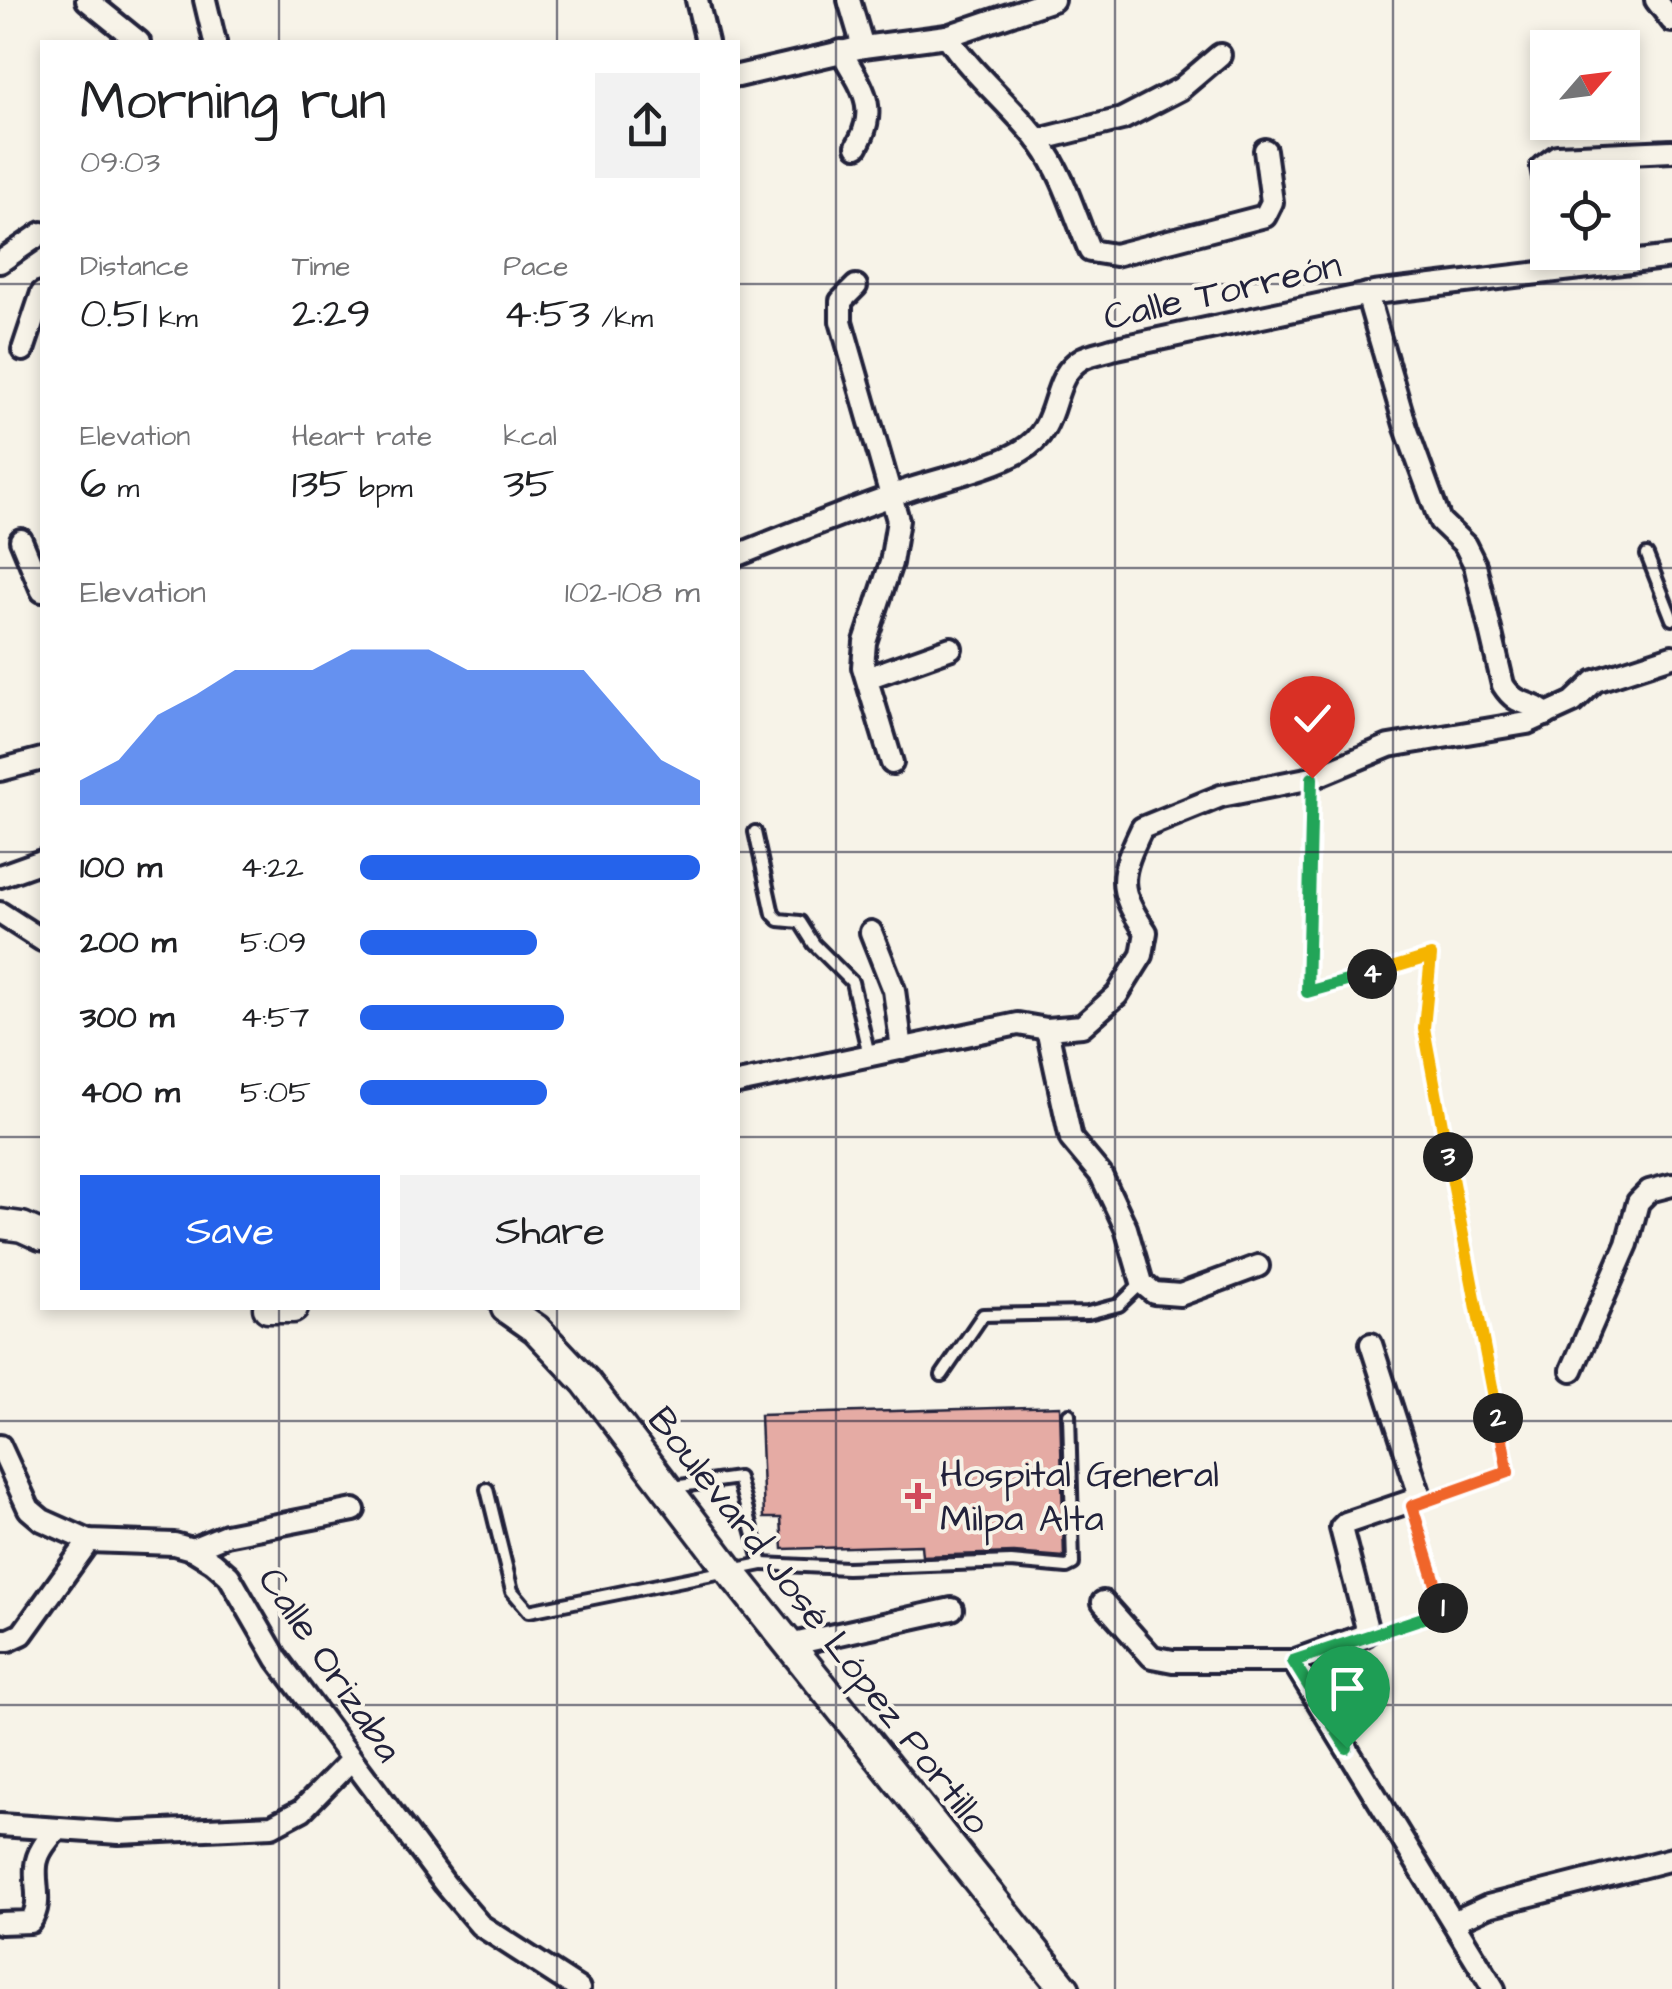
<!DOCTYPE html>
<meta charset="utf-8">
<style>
body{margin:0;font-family:"Architects Daughter",sans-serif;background:#f2f2f2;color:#202124;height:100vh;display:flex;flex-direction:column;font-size:38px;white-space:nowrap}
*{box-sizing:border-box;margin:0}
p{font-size:32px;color:#757577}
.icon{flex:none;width:55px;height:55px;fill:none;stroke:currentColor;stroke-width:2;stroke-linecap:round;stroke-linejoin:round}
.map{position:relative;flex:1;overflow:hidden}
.sheet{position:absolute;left:40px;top:40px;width:700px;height:1270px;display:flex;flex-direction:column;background:#fff;border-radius:0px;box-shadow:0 5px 15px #0003}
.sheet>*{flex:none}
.needle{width:65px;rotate:62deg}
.fabs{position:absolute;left:1530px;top:30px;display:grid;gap:20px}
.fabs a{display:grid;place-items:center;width:110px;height:110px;border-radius:0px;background:#fff;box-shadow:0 5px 15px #0003;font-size:50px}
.pin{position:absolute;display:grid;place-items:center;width:85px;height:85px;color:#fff;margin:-102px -42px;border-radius:50% 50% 50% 0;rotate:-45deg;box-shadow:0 0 10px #0007}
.pin .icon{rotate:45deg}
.km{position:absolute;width:50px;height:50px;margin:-25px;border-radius:50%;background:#222;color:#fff;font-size:28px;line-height:50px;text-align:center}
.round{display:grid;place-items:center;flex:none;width:105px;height:105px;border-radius:0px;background:#f2f2f2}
.overview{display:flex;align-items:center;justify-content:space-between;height:170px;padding:0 40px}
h1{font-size:55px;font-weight:600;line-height:75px}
.metrics{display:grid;grid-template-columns:repeat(3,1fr);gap:15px;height:170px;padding:10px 40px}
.metrics div{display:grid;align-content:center}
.metrics b{font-size:42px;font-weight:600}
.metrics small{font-size:28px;font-weight:400}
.metrics p{font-size:28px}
.chart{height:280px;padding:20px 40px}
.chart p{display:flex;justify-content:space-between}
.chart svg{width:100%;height:180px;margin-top:10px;fill:#2563eb;opacity:.7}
.primary-button{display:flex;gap:20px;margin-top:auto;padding:20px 40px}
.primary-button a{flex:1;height:115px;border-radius:0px;background:#2563eb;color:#fff;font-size:40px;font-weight:600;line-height:115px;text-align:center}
.primary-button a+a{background:#f2f2f2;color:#202124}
ul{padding:0 40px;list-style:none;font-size:32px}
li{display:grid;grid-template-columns:160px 120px 1fr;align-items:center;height:75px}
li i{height:25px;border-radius:12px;background:#2563eb}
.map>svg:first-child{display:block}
.building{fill:#e5aba4;stroke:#22223b;stroke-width:2.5}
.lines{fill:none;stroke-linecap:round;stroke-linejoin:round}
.lane-casing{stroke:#22223b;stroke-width:18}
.street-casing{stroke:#22223b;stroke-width:28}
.secondary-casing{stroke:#22223b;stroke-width:35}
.path{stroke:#22223b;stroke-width:4;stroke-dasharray:2.5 8;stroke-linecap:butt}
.lane{stroke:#f7f3e8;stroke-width:10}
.street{stroke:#f7f3e8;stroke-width:20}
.secondary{stroke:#f7f3e8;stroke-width:28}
.split-1-casing{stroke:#fff;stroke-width:20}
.split-2-casing{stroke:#fff;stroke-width:20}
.split-3-casing{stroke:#fff;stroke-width:20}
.split-4-casing{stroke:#fff;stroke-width:20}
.split-5-casing{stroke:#fff;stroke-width:20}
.split-1{stroke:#22a559;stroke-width:12}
.split-2{stroke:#f0652b;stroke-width:12}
.split-3{stroke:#f5b400;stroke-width:12}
.split-4{stroke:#f5b400;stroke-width:12}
.split-5{stroke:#22a559;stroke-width:12}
.grid{fill:none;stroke:#22223b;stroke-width:2.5;stroke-opacity:0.55}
.poi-dot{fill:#d1495b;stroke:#f7f3e8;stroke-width:4}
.labels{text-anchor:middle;stroke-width:8;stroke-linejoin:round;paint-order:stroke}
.street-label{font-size:38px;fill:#22223b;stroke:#f7f3e8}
.poi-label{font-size:38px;fill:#22223b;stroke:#f7f3e8;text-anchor:start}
</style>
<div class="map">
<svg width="1672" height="1989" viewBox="0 0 1672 1989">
<rect width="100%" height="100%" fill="#f7f3e8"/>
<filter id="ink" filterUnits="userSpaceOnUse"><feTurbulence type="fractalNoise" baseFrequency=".01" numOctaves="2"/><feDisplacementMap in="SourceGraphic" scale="20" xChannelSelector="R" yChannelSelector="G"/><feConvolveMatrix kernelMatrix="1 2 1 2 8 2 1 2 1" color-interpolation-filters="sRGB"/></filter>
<g filter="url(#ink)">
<path class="building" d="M 1060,1406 L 1064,1557 L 1014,1553 L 922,1556 L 921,1545 L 783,1549 L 781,1518 L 764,1518 L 760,1415 Z"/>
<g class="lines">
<g class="lane-casing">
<g id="lane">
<path d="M 1647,555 L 1672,619"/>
<path d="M 755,832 L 773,914 L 779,920 L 800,922 L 814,944 L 852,982 L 869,1055"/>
<path d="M 942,1375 L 983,1315 L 1088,1313 L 1119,1305 L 1142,1283"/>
<path d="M 487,1489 L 512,1591 L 529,1611 L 762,1564 L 738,1478 L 673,1487"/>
<path d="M 762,1564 L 847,1568 L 1011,1562 L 1067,1567 L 1073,1564 L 1069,1414"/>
</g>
</g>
<g class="street-casing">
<g id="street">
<path d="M 87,0 L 139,42"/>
<path d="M 205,0 L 215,42"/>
<path d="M 697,0 L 707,42"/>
<path d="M 849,0 L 863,47"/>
<path d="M 1656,0 L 1672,21"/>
<path d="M 947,36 L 1053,0"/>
<path d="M 841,51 C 861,87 880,106 857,146"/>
<path d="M 738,76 L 863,47 L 947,36 C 973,76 1013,106 1041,144 C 1065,177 1074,214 1090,251 L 1115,255 L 1265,216 L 1272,202 L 1265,150"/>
<path d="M 1038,140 L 1122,119 L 1180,89 L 1220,55"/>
<path d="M 1548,197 L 1542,167 L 1557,156 L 1672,151"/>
<path d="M 0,262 L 42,233"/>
<path d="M 856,286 L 841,301 L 841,321 L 898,520 L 891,563 L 865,642 L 863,667 L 892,763"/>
<path d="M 1367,294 L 1406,428 L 1440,521 L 1465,545 L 1475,565 L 1503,685 C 1518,709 1531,699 1546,715"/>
<path d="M 23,350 L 42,293"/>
<path d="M 21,540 L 42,591"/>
<path d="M 738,555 C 795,532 853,509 911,489 C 942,479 994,467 1021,451 C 1065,425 1046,379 1083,358 C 1091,354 1103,352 1112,349 L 1374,293 L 1672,257"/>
<path d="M 867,678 L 951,648"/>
<path d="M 0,770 L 42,759"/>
<path d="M 0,876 L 42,861"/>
<path d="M 0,913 L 42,940"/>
<path d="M 871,932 L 894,990 L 902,1049"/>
<path d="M 738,1083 L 1018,1024 L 1047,1029"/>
<path d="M 1258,1266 L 1180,1295 L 1154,1293 L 1142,1283 L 1126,1228 L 1101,1175 L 1071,1139 L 1047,1029 L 1082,1026 L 1117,995 L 1142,955 L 1146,932 C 1116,888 1119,876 1142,828 L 1221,796 L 1312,778 L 1389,746 L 1527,723 L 1573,702 L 1595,681 L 1672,656"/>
<path d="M 1572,1370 L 1627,1244 L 1638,1202 L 1649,1191 L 1672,1185"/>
<path d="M 0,1446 L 29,1509 L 42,1520 L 89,1541 L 174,1544 L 192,1549 L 213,1562 L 229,1576 L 277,1659 L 445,1884 L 480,1925 L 579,1989"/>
<path d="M 192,1549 L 226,1535 L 354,1510"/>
<path d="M 1103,1602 L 1152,1657 L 1173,1661 L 1293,1661 L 1365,1635 L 1366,1625 L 1341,1528 L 1346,1523 L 1411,1501 L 1419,1493 L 1371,1344"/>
<path d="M 0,1640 L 9,1640 L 22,1634 L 89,1541"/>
<path d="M 789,1645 L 952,1609"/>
<path d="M 1293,1661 L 1494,1989"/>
<path d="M 0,1825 L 119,1833 L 272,1826 L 302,1810 L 351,1760"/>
<path d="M 1455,1921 L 1488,1906 L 1672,1859"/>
<path d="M 0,1923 L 30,1922 C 43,1904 34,1886 36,1866 C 37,1852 47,1841 56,1830"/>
</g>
</g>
<g class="secondary-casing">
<g id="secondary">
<path d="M 0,1224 L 22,1227 L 42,1236"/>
<path d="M 268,1308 L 293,1308"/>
<path d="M 506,1308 L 536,1329 L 586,1382 L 731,1572 L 1065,1989"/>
</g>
</g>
<g class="path">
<path d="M 1311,797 L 1307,992 L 1431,957 L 1424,1027 L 1509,1472 L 1436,1498"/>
<path d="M 1382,1630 L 1444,1611 L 1416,1520"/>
</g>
<use href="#lane" class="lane"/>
<use href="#street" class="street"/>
<use href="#secondary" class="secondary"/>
</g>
</g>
<g class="lines" filter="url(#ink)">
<g class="split-1-casing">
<path id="split-1" d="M 1347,1748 L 1293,1661 L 1444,1611 L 1443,1608"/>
</g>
<g class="split-2-casing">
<path id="split-2" d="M 1443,1608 L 1412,1506 L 1508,1472 L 1498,1418"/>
</g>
<g class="split-3-casing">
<path id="split-3" d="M 1448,1157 L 1498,1418"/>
</g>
<g class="split-4-casing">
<path id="split-4" d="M 1372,974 L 1431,956 L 1424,1028 L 1448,1157"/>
</g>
<g class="split-5-casing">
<path id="split-5" d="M 1312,778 L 1307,992 L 1372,974"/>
</g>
<use href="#split-1" class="split-1"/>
<use href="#split-2" class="split-2"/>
<use href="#split-3" class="split-3"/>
<use href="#split-4" class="split-4"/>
<use href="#split-5" class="split-5"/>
</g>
<path class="grid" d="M 279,0 L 279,42M 557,0 L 557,42M 836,0 L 836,1989M 1115,0 L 1115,1989M 1393,0 L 1393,1989M 0,284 L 42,284M 738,284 L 1672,284M 0,568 L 42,568M 738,568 L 1672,568M 0,852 L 42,852M 738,852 L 1672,852M 0,1137 L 42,1137M 738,1137 L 1672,1137M 279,1308 L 279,1989M 557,1308 L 557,1989M 0,1421 L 1672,1421M 0,1705 L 1672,1705"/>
<path class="poi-dot" d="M913 1481h10v10h10v10h-10v10h-10v-10h-10v-10h10z"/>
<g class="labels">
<g class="street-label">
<text transform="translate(1222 290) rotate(-13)" y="13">Calle Torreón</text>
<text transform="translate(820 1620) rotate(52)" y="13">Boulevard José López Portillo</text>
<text transform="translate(331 1664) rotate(56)" y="13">Calle Orizaba</text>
</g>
<g class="poi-label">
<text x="940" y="1487">Hospital General<tspan x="940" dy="44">Milpa Alta</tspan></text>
</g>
</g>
</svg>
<div class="fabs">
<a><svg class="needle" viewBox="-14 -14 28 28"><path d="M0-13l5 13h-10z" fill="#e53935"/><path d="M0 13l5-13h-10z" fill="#757577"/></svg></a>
<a><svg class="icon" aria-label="locate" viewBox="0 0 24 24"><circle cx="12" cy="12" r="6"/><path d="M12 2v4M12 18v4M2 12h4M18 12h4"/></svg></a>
</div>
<div class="pin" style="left:1347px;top:1748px;background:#1e9e55"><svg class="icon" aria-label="arrive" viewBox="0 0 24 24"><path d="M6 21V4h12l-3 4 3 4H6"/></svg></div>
<div class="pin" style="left:1312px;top:778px;background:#d93025"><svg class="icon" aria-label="check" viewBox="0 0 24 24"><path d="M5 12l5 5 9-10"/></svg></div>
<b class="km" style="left:1443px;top:1608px">1</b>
<b class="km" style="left:1498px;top:1418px">2</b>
<b class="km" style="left:1448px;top:1157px">3</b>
<b class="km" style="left:1372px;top:974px">4</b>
<section class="sheet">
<div class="overview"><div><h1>Morning run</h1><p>09:03</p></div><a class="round"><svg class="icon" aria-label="share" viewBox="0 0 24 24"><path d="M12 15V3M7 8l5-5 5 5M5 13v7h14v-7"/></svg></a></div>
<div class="metrics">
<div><p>Distance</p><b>0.51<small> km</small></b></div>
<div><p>Time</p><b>2:29</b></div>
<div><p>Pace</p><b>4:53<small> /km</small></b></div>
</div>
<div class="metrics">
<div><p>Elevation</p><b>6<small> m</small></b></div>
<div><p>Heart rate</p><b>135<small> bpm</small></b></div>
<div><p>kcal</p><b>35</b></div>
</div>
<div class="chart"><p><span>Elevation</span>102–108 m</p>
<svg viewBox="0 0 160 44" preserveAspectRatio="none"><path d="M0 44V38L10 33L20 22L30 17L40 11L50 11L60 11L70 6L80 6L90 6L100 11L110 11L120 11L130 11L140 22L150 33L160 38V44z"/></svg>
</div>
<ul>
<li><b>100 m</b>4:22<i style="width:100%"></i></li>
<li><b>200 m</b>5:09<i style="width:52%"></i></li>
<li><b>300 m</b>4:57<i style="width:60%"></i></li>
<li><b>400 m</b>5:05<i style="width:55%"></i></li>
</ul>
<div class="primary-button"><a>Save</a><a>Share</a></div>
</section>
</div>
